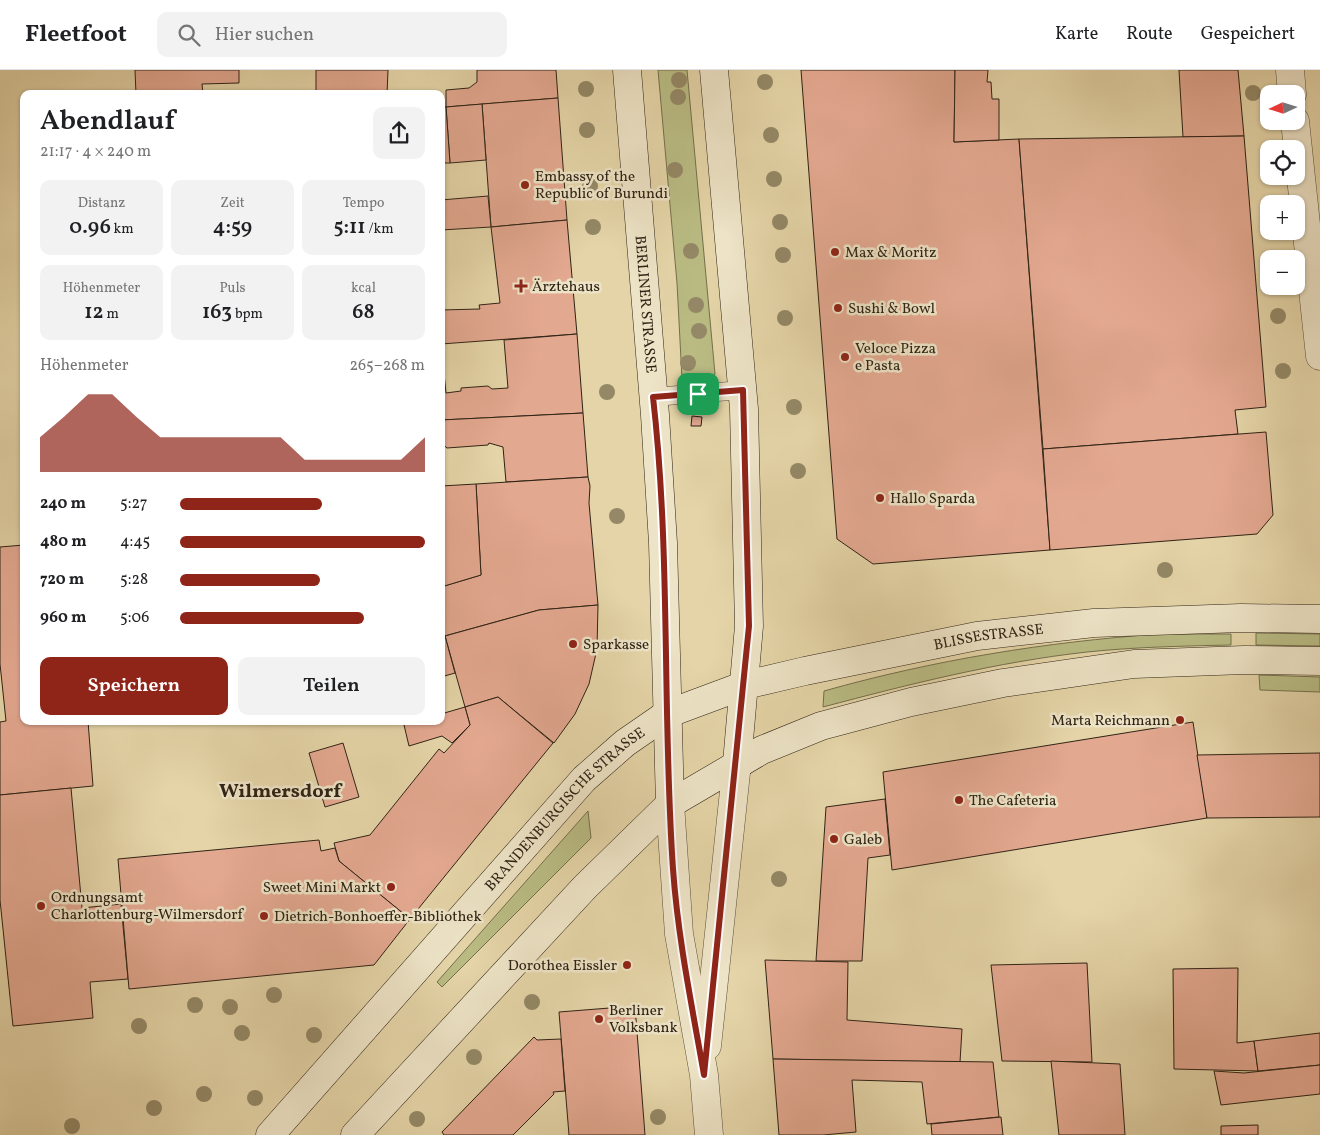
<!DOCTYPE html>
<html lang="de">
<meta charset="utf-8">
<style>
body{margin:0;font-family:Vollkorn,serif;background:#f2f2f2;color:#202124;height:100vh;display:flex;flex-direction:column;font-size:19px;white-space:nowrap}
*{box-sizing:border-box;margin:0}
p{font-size:16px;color:#757577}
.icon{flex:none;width:28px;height:28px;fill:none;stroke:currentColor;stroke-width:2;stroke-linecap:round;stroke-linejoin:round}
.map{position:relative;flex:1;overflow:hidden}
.side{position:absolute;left:20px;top:20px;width:425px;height:635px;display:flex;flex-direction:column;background:#fff;border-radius:10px;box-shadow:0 1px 4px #0004}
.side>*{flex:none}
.needle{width:32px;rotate:266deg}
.tools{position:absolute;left:1260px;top:15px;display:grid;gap:10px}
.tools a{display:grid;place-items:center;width:45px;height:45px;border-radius:10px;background:#fff;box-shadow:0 1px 4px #0004;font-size:25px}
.pin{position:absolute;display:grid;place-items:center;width:42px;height:42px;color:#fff;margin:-21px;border-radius:10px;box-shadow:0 2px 8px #0006}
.round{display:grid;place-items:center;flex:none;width:52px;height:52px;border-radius:10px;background:#f2f2f2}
.headline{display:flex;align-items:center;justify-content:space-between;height:85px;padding:0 20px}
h1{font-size:28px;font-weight:600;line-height:38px}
.figures{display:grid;grid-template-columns:repeat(3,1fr);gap:8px;height:85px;padding:5px 20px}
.figures div{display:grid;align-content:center;border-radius:10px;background:#f2f2f2;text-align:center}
.figures b{font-size:21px;font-weight:600}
.figures small{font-size:14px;font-weight:400}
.figures p{font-size:14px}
.chart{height:140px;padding:10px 20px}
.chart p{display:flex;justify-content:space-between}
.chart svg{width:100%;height:90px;margin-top:5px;fill:#8f2418;opacity:.7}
.action{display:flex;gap:10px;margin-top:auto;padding:10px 20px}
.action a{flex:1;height:58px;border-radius:10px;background:#8f2418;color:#fff;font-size:20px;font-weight:600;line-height:58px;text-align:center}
.action a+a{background:#f2f2f2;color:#202124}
ul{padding:0 20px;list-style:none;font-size:16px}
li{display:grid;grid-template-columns:80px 60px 1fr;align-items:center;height:38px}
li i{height:12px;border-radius:6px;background:#8f2418}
header{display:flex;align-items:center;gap:30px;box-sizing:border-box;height:70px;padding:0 25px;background:#fff;border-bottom:1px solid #e0e0e0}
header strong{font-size:24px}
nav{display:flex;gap:28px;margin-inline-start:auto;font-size:18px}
.search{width:350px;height:45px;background:#f2f2f2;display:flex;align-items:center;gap:12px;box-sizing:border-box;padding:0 18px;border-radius:10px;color:#757577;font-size:19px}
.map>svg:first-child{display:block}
.green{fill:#b9bb83;stroke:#746f4c}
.building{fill:#e3a890;stroke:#2f2315}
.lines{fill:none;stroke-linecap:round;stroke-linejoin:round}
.service-casing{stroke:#5c4f3a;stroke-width:19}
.minor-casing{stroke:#5c4f3a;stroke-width:29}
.tertiary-casing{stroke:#5c4f3a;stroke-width:29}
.secondary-casing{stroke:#2f2315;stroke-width:29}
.service{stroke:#ede3c6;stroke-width:18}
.minor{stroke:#ede3c6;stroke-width:28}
.tertiary{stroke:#ede3c6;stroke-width:28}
.secondary{stroke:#ede3c6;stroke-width:28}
.tree{fill:#948866}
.route-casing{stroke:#fff;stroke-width:10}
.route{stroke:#8f2418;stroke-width:6}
.poi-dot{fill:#8f2418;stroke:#ede3c6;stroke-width:2}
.labels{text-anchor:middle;stroke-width:5;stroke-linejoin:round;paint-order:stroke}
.poi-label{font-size:15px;fill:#2f2315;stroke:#ede3c6;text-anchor:start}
.street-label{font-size:15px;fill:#2f2315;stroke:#ede3c6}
.district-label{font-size:20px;font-weight:bold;fill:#2f2315;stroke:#ede3c6}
</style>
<header>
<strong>Fleetfoot</strong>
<div class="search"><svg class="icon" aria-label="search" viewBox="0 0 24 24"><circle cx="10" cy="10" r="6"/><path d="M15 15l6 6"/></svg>Hier suchen</div>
<nav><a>Karte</a><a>Route</a><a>Gespeichert</a></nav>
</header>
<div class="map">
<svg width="1320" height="1065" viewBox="0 0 1320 1065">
<rect width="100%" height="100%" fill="#e4d4a7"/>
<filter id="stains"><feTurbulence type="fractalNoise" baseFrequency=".004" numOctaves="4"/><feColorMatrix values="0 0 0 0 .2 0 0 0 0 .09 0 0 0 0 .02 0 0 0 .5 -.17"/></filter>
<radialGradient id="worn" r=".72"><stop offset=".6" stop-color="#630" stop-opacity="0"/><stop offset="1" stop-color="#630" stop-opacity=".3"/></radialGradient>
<g class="green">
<path d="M 658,0 L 687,0 L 715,304 L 710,310 L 686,312 L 682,309 L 677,213 Z"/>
<path d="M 1256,563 L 1320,564 L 1320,576 L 1256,575 Z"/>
<path d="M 1159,564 L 1231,564 L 1231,575 C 1183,576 1135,577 1087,582 C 997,592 910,614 823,637 L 824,621 C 934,590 1046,572 1159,564 Z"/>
<path d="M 1259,605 L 1320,607 L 1320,622 L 1260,620 Z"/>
<path d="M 588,741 L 591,768 L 442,917 L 437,912 Z"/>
</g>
<g class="building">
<path d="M 135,0 L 239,0 L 239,13 L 202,14 L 203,24 L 136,24 Z"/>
<path d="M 316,0 L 388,0 L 387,24 L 316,24 Z"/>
<path d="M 477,0 L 556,0 L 558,28 L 446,37 L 446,20 L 469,18 L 477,12 Z"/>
<path d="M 801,0 L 955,0 L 954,72 L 1019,69 L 1050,480 L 873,494 L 837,469 Z"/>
<path d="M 955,0 L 988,0 L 987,12 L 991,12 L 992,29 L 999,29 L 999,70 L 954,72 Z"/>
<path d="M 1179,0 L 1238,0 L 1244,66 L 1183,67 Z"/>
<path d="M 558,28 L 567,150 L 491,157 L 482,34 Z"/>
<path d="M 482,34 L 486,90 L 450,93 L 446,37 Z"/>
<path d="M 441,37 L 446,37 L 450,93 L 441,93 Z"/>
<path d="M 1244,66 L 1266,337 L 1235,340 L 1238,364 L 1043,379 L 1019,69 Z"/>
<path d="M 488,126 L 491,157 L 441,160 L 441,130 Z"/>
<path d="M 567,150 L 577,264 L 441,274 L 441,240 L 480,239 L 479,235 L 500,233 L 491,157 Z"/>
<path d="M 577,264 L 583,343 L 441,350 L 441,274 L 446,323 L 461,321 L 461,318 L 488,316 L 492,319 L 508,318 L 504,270 Z"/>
<path d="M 583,343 L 588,407 L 506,412 L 503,377 L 489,373 L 488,375 L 447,378 L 441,373 L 441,350 Z"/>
<path d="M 692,346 L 702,347 L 701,356 L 691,356 Z"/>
<path d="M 1266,362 L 1273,445 L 1257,464 L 1050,480 L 1043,379 Z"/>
<path d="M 588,407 L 590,416 L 589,433 L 598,535 L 539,540 L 441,567 L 441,517 L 481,505 L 476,414 Z"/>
<path d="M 476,414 L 481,505 L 441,517 L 441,416 Z"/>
<path d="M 24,475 L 24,651 L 88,651 L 93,716 L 0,725 L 0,652 L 6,651 L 0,594 L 0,477 Z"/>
<path d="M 598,535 L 597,579 L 589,614 L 575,644 L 554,673 L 498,627 L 465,637 L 445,566 L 539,540 Z"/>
<path d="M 445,566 L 455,603 L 441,607 L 441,567 Z"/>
<path d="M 498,627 L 553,673 L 410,849 L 339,791 L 334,773 L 370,765 L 439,679 L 444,683 L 470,655 L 465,637 Z"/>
<path d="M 465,637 L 470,655 L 452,673 L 442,666 L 409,676 L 404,655 L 417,651 L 441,651 L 441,644 Z"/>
<path d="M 1193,652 L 1207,748 L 892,800 L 883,702 Z"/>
<path d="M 343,673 L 359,727 L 325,737 L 309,683 Z"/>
<path d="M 1320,683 L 1320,747 L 1207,748 L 1197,685 Z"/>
<path d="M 71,718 L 82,838 L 121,834 L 128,909 L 90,912 L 93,948 L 13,956 L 0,830 L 0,725 Z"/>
<path d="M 885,729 L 890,785 L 868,788 L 862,891 L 816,891 L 826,737 Z"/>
<path d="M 319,770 L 321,781 L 335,778 L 339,791 L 410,849 L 374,895 L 129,919 L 118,789 Z"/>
<path d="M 765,890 L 848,892 L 847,950 L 962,959 L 960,992 L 773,989 Z"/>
<path d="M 1087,893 L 1092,992 L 1002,991 L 991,895 Z"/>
<path d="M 1238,898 L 1237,973 L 1254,971 L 1258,1001 L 1174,999 L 1173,899 Z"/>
<path d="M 635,936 L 645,1065 L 569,1065 L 559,942 Z"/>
<path d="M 1320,963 L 1320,995 L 1258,1001 L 1254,971 Z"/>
<path d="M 534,967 L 537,970 L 561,969 L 565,1021 L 553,1022 L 554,1024 L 513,1065 L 444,1065 L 442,1062 Z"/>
<path d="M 773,989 L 993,992 L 999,1047 L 927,1054 L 922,1012 L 852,1010 L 856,1062 L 823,1065 L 779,1065 Z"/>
<path d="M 1051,991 L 1120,994 L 1125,1065 L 1059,1065 Z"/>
<path d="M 1320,995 L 1320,1024 L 1221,1035 L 1214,1001 L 1244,1003 Z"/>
<path d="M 1001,1047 L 1003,1065 L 932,1065 L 931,1054 Z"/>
<path d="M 1258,1055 L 1258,1065 L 1221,1065 L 1221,1056 Z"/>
</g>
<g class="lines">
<g class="service-casing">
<path id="service" d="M 653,327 L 743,320"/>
</g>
<g class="minor-casing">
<g id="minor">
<path d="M 1290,0 L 1292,24"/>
<path d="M 1295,51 L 1320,286"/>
</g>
</g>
<g class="tertiary-casing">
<g id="tertiary">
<path d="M 670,734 L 679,864 L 704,1005 L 709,1065"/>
<path d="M 707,976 L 737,693"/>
</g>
</g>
<g class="secondary-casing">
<g id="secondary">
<path id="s1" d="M 627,0 L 655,345 L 663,473 L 670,734"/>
<path d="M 714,0 L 744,339 L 749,556 L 737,693"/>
<path id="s2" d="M 270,1065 L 584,709 L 625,673 L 667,644 L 745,615 L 805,601 L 977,566 L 1094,553 L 1241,548 L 1320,549"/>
<path d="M 355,1065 L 585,817 L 670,734 L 762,680 L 821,656 L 911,632 L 1003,613 L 1134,594 L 1244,590 L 1320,591"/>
</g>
</g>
<use href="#service" class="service"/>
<use href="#minor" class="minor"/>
<use href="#tertiary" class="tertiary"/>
<use href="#secondary" class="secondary"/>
</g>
<g class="tree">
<circle cx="679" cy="10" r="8"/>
<circle cx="765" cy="12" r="8"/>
<circle cx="586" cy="19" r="8"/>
<circle cx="1253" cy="23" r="8"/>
<circle cx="678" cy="27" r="8"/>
<circle cx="587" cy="60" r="8"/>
<circle cx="771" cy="65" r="8"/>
<circle cx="675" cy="100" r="8"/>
<circle cx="774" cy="109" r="8"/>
<circle cx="590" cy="116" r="8"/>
<circle cx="780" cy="152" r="8"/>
<circle cx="593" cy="157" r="8"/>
<circle cx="691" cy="181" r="8"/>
<circle cx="783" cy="185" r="8"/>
<circle cx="696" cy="235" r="8"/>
<circle cx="1278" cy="246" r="8"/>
<circle cx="785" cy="248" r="8"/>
<circle cx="699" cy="261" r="8"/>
<circle cx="688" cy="293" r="8"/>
<circle cx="1283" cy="301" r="8"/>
<circle cx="607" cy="322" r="8"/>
<circle cx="794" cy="337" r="8"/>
<circle cx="798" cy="401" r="8"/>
<circle cx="617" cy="446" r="8"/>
<circle cx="1165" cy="500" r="8"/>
<circle cx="779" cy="809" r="8"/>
<circle cx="274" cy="925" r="8"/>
<circle cx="532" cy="932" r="8"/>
<circle cx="195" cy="935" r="8"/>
<circle cx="230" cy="937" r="8"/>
<circle cx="139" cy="956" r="8"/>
<circle cx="242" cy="963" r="8"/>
<circle cx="314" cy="965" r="8"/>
<circle cx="474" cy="987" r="8"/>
<circle cx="204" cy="1024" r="8"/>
<circle cx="255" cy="1028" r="8"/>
<circle cx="154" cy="1038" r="8"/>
<circle cx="658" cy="1047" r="8"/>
<circle cx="417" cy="1049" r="8"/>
<circle cx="72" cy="1056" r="8"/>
</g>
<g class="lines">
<g class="route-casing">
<path id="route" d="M 743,320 L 749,556 L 704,1005 C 692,936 678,869 673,799 C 662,642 671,484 653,327 Z"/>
</g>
<use href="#route" class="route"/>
</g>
<g class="poi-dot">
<circle cx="525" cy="115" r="5"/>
<circle cx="835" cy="182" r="5"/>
<path d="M518.5 208.5h5v5h5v5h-5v5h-5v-5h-5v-5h5z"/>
<circle cx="838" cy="238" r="5"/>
<circle cx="845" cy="287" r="5"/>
<circle cx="880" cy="428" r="5"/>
<circle cx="573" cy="574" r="5"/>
<circle cx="1180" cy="650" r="5"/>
<circle cx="959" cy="730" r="5"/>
<circle cx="834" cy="769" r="5"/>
<circle cx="391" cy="817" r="5"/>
<circle cx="41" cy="836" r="5"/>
<circle cx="264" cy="846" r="5"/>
<circle cx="627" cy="895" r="5"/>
<circle cx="599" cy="949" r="5"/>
</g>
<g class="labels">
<g class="poi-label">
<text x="535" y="111">Embassy of the<tspan x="535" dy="17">Republic of Burundi</tspan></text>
<text x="845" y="187">Max &amp; Moritz</text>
<text x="532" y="221">Ärztehaus</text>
<text x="848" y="243">Sushi &amp; Bowl</text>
<text x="855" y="283">Veloce Pizza<tspan x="855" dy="17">e Pasta</tspan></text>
<text x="890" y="433">Hallo Sparda</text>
<text x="583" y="579">Sparkasse</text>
<text x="1170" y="655" text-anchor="end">Marta Reichmann</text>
<text x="969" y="735">The Cafeteria</text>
<text x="844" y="774">Galeb</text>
<text x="381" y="822" text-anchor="end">Sweet Mini Markt</text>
<text x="51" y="832">Ordnungsamt<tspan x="51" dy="17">Charlottenburg-Wilmersdorf</tspan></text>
<text x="274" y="851">Dietrich-Bonhoeffer-Bibliothek</text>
<text x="617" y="900" text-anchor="end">Dorothea Eissler</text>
<text x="609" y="945">Berliner<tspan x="609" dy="17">Volksbank</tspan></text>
</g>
<g class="street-label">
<text dy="5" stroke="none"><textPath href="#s1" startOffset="235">BERLINER STRASSE</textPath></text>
<text dy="5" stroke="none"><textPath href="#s2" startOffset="912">BLISSESTRASSE</textPath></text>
<text dy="5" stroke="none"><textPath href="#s2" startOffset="440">BRANDENBURGISCHE STRASSE</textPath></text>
</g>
<g class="district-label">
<text x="280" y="727">Wilmersdorf</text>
</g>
</g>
<rect width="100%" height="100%" filter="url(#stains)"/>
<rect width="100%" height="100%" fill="url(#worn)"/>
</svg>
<div class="tools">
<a><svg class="needle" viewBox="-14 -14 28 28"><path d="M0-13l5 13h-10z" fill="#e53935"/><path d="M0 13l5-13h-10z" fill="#757577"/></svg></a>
<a><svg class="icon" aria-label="locate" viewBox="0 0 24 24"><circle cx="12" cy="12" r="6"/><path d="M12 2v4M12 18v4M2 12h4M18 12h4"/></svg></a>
<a>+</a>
<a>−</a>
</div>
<div class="pin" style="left:698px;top:324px;background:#1e9e55"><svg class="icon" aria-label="arrive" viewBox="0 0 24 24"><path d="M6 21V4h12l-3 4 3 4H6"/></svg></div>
<section class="side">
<div class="headline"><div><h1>Abendlauf</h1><p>21:17 · 4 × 240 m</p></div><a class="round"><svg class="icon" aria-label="share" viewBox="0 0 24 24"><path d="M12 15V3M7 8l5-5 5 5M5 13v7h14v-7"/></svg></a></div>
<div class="figures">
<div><p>Distanz</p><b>0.96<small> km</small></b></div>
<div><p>Zeit</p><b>4:59</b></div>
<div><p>Tempo</p><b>5:11<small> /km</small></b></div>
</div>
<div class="figures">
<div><p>Höhenmeter</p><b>12<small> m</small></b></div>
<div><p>Puls</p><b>163<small> bpm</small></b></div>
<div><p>kcal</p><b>68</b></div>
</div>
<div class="chart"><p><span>Höhenmeter</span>265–268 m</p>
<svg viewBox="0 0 160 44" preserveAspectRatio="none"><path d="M0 44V27L10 17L20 6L30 6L40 17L50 27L60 27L70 27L80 27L90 27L100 27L110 38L120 38L130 38L140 38L150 38L160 27V44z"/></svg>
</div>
<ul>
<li><b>240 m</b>5:27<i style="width:58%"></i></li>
<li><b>480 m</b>4:45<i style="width:100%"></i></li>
<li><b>720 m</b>5:28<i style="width:57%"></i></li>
<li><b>960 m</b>5:06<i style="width:75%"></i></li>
</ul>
<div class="action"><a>Speichern</a><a>Teilen</a></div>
</section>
</div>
